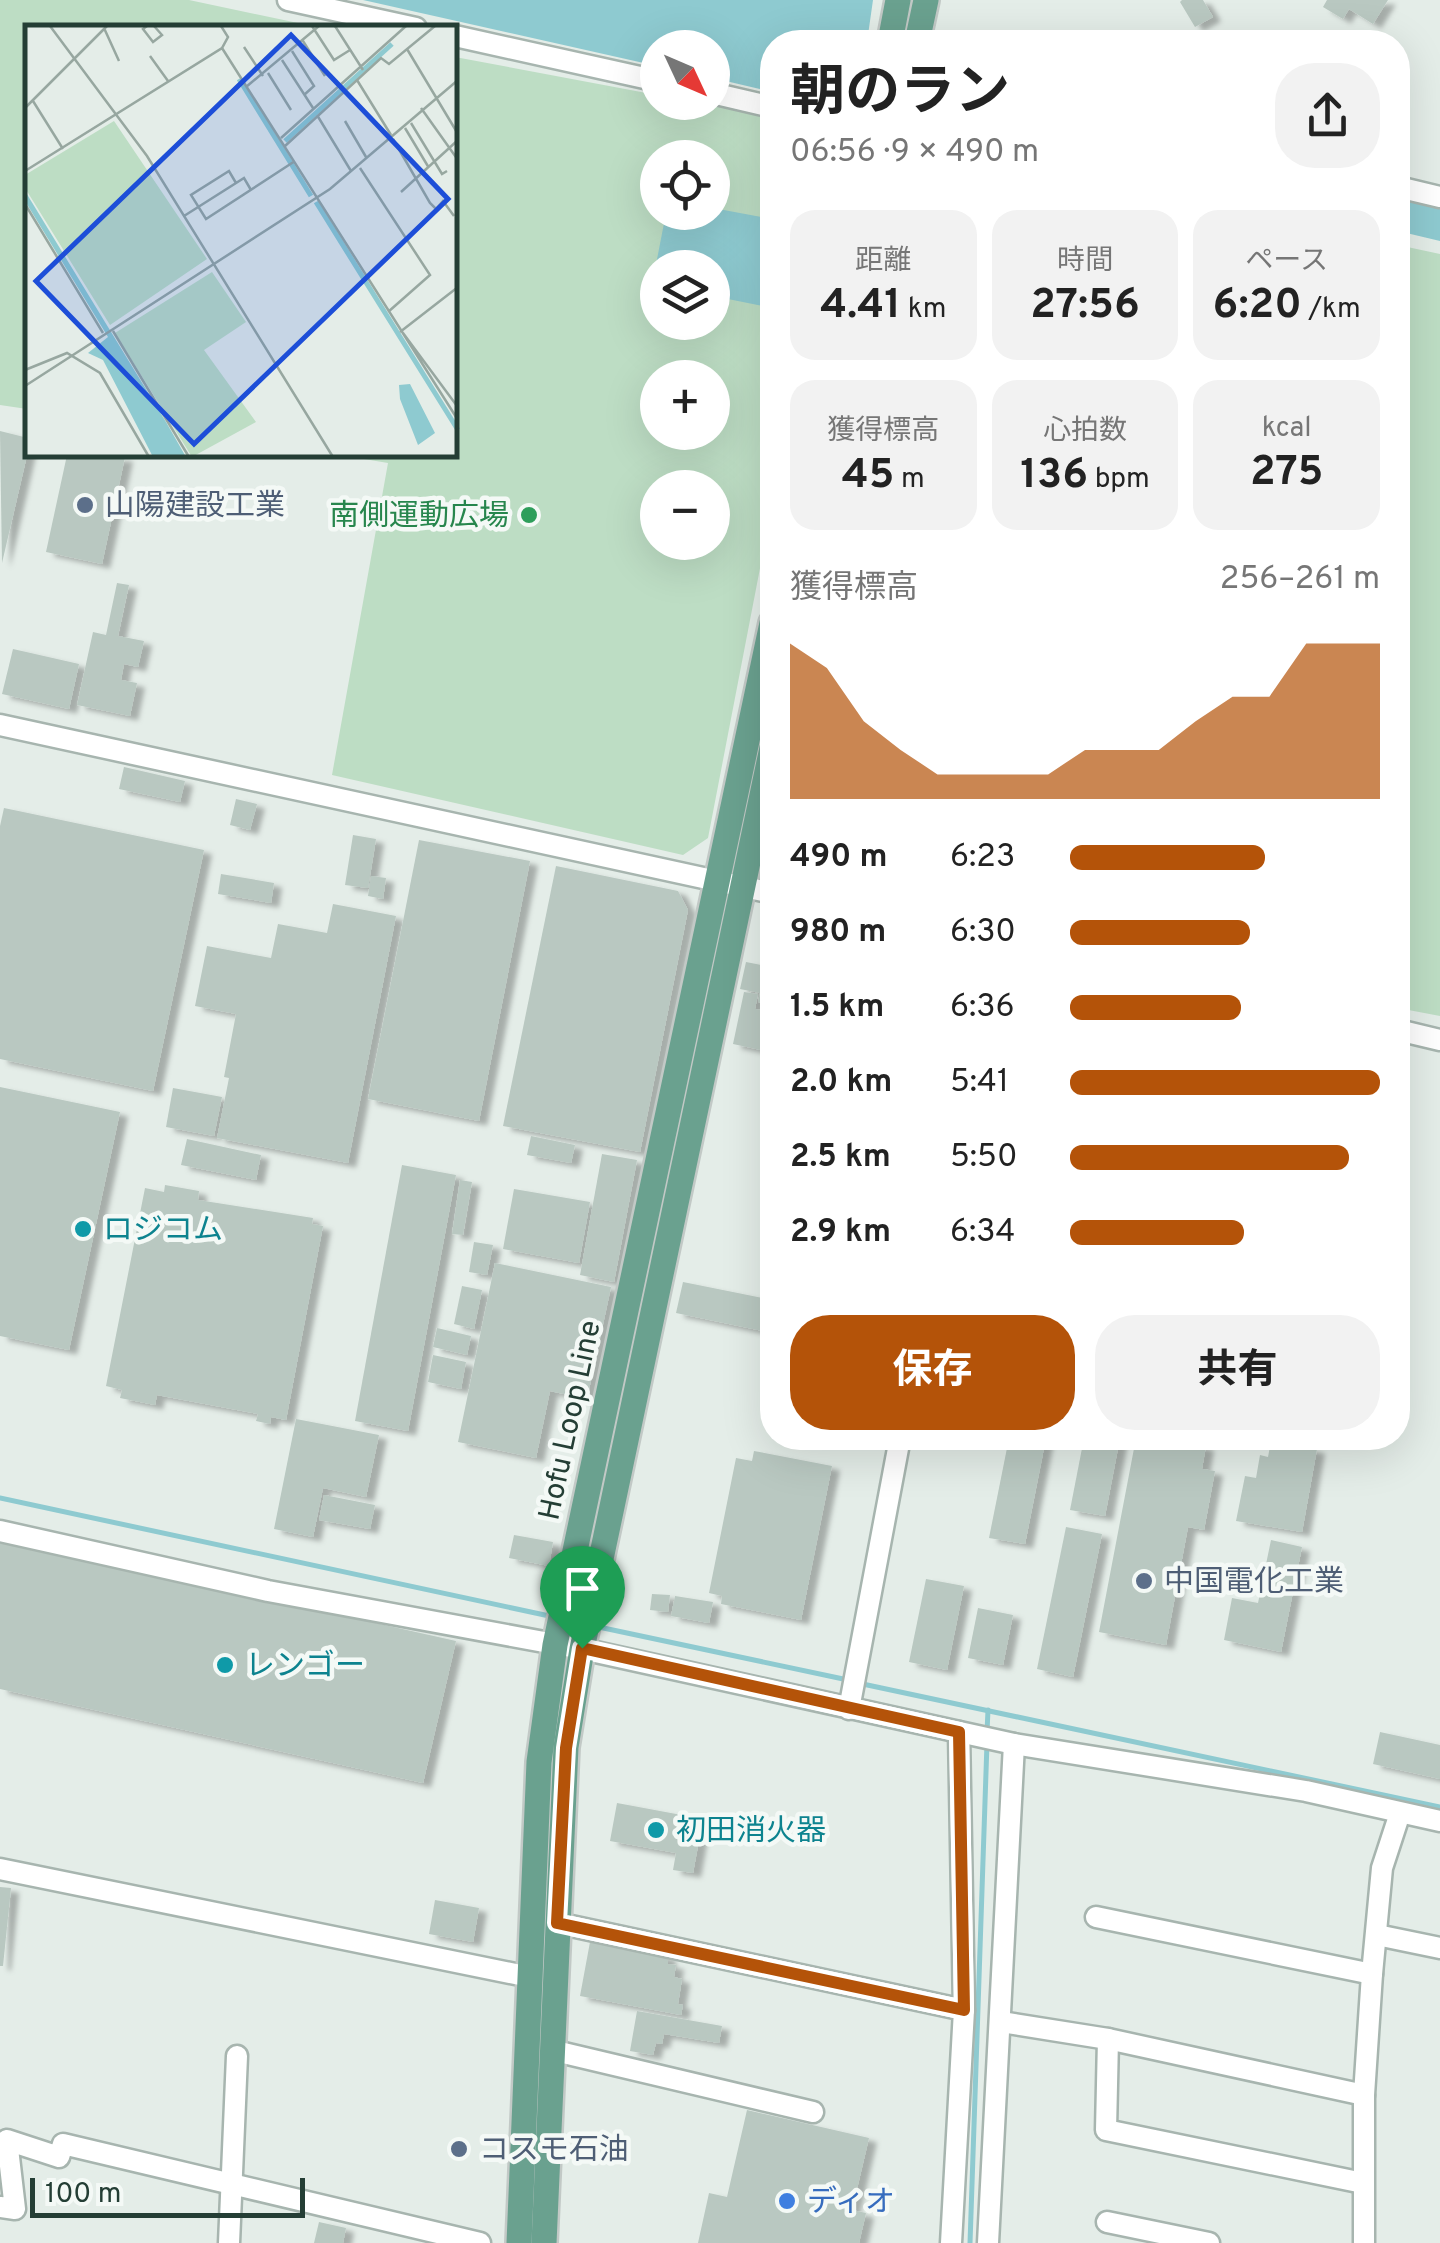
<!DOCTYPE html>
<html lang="ja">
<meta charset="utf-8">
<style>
body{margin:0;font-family:Overpass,"Noto Sans JP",sans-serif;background:#f2f2f2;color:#222;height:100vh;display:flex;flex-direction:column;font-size:38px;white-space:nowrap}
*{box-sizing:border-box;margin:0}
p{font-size:32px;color:#767676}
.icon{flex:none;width:55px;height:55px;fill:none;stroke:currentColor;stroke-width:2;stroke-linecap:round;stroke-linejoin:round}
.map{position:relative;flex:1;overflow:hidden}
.side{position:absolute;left:760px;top:30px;width:650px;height:1420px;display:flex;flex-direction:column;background:#fff;border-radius:40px;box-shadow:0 10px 40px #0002}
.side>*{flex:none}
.needle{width:65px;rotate:134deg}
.fabs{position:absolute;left:640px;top:30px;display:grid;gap:20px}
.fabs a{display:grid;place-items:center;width:90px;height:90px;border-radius:50%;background:#fff;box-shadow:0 10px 40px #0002;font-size:50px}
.scale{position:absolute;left:30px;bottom:25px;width:275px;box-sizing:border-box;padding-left:10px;border:5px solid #243e35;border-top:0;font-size:28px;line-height:35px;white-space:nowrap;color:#243e35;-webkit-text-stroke:8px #f4f9f6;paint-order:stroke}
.pin{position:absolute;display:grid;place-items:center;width:85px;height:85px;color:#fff;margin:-102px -42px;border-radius:50% 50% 50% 0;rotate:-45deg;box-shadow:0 0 10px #0007}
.pin .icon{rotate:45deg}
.round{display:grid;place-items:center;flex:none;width:105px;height:105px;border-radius:40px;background:#f2f2f2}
.head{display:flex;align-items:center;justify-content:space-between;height:170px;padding:0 30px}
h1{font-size:55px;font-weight:700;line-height:75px}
.metrics{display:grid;grid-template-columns:repeat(3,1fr);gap:15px;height:170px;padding:10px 30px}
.metrics div{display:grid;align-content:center;border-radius:25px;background:#f2f2f2;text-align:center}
.metrics b{font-size:42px;font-weight:700}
.metrics small{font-size:28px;font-weight:400}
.metrics p{font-size:28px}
.chart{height:280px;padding:20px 30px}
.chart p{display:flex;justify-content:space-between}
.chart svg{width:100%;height:180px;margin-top:10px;fill:#b45309;opacity:.7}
.primary-button{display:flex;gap:20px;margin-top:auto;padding:20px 30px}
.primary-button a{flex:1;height:115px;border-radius:40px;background:#b45309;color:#fff;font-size:40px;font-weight:700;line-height:115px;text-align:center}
.primary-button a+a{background:#f2f2f2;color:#222}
ul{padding:0 30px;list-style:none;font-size:32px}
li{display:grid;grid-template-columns:160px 120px 1fr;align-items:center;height:75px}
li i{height:25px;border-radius:12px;background:#b45309}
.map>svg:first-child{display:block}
.green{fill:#bdddc4;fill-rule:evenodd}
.water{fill:#8ecad0}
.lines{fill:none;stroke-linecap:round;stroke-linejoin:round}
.stream{stroke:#8ecad0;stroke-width:5}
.building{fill:#b9c8c1;filter:url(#shadow)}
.minor-casing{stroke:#a7b5af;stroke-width:25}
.major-casing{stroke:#c2c9c6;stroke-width:30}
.minor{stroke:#fff;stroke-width:20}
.major{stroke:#6aa18f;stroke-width:25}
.route-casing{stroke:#fff;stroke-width:20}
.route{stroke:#b45309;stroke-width:12}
.service-dot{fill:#5c6f8a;stroke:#f4f9f6;stroke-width:4}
.leisure-dot{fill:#2e9e5b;stroke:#f4f9f6;stroke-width:4}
.culture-dot{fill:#0f9aa8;stroke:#f4f9f6;stroke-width:4}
.shop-dot{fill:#3f7fe0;stroke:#f4f9f6;stroke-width:4}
.labels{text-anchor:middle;stroke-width:9;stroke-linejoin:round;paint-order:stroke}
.service-label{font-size:30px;fill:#4e5e75;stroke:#f4f9f6;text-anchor:start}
.leisure-label{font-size:30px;fill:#27864d;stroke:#f4f9f6;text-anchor:end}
.culture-label{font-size:30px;fill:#0d838f;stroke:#f4f9f6;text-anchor:start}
.street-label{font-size:30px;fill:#243e35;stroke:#f4f9f6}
.shop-label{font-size:30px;fill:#366cbe;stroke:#f4f9f6;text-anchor:start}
.inset-river{fill:none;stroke:#8ecad0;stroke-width:5}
.inset-road{fill:none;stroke:#97a7a0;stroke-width:2.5}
.view{fill:#1d4ed8;fill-opacity:0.15;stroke:#1d4ed8;stroke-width:5}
.inset-edge{fill:none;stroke:#243e35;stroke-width:5}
</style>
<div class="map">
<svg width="1440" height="2243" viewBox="0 0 1440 2243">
<defs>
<filter id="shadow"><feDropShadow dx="8" dy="4.5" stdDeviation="2.5" flood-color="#0004"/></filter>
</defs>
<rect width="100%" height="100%" fill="#e4ede8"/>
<g class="green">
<path d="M 0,0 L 189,0 L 317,27 L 28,28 L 27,409 L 0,405 Z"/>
<path d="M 455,57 L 657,95 L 658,102 L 702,103 L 772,115 L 772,506 L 708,838 L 683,855 L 332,775 L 388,463 L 340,455 L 455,455 ZM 658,158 L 712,158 L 712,212 L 658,212 ZM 658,268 L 712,268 L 712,322 L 658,322 ZM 658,378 L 712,378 L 712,432 L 658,432 ZM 658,488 L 712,488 L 712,542 L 658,542 Z"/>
<path d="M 1398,245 L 1440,254 L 1440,1016 L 1398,1008 Z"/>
</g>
<g class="water">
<path d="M 363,0 L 873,0 L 867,42 L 772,42 L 772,92 L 713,78 L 712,48 L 658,48 L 657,66 Z"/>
<path d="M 1398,198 L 1440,207 L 1440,241 L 1398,231 Z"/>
<path d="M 713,208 L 772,219 L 772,308 L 713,296 L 712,268 L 658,268 L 657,286 L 652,285 L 666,213 L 712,212 Z"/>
</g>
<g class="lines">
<g class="stream">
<path d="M 0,1498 L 554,1617"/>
<path d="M 594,1626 L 848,1680"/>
<path d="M 858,1683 L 1440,1807"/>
<path d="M 987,1732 L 988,1710"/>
<path d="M 970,2243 L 987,1743"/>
</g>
</g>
<g class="building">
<path d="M 1182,0 L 1203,0 L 1213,17 L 1195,27 L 1180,2 Z"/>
<path d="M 1327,0 L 1388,0 L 1373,24 L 1349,9 L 1343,19 L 1323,7 Z"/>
<path d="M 0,431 L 28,438 L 28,451 L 2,563 Z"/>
<path d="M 67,455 L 125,457 L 102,564 L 46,552 Z"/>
<path d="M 117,583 L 129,585 L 118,636 L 144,641 L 138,667 L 124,664 L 121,680 L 137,683 L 130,716 L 77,705 L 93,632 L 106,635 Z"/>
<path d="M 13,649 L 79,664 L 69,709 L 2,694 Z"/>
<path d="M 124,767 L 185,781 L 180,802 L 119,789 Z"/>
<path d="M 236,799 L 257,804 L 250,830 L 230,825 Z"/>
<path d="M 4,808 L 204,850 L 153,1091 L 0,1059 L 0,826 Z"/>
<path d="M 353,835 L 376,839 L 368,888 L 345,885 Z"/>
<path d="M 419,840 L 530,861 L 479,1121 L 368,1099 Z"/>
<path d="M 556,866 L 678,891 L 688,910 L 640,1152 L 503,1126 Z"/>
<path d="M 221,874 L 274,883 L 271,903 L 218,894 Z"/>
<path d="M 371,876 L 386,878 L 383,899 L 368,896 Z"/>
<path d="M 333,904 L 396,916 L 348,1163 L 217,1138 L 229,1078 L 224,1077 L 236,1014 L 195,1006 L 207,946 L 271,958 L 278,924 L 327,933 Z"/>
<path d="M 746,962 L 772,967 L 770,1004 L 758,1002 L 760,993 L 740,989 Z"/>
<path d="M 744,992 L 758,994 L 755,1009 L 769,1011 L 761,1050 L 733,1044 Z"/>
<path d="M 0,1087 L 120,1112 L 69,1350 L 0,1336 Z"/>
<path d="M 173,1088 L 222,1097 L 214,1136 L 166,1127 Z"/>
<path d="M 531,1136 L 575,1145 L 571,1163 L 527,1155 Z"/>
<path d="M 187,1139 L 261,1155 L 256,1180 L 181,1165 Z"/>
<path d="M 602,1154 L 637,1160 L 614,1282 L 580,1275 Z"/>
<path d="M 402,1165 L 456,1175 L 408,1431 L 355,1421 Z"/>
<path d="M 460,1180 L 472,1182 L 463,1235 L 452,1234 Z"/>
<path d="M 165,1185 L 199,1191 L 198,1200 L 313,1218 L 312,1224 L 323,1226 L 286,1420 L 271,1417 L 270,1424 L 256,1421 L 258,1414 L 157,1395 L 155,1405 L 120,1398 L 122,1390 L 106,1386 L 145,1188 L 164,1192 Z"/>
<path d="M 514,1189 L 590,1202 L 579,1263 L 503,1249 Z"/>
<path d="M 771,1220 L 772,1220 L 772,1269 L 762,1267 Z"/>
<path d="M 474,1242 L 493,1245 L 487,1275 L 469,1272 Z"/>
<path d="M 495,1263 L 611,1287 L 587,1399 L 550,1391 L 536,1458 L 458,1442 Z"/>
<path d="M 683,1282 L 772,1300 L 772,1333 L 676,1313 Z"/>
<path d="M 462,1286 L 482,1290 L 474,1329 L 454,1324 Z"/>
<path d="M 437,1328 L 471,1336 L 467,1355 L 433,1347 Z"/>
<path d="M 433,1355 L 466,1362 L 461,1389 L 428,1382 Z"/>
<path d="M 296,1419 L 379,1435 L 366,1497 L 323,1488 L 313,1537 L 274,1529 Z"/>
<path d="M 1009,1438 L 1046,1438 L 1025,1544 L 989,1538 Z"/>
<path d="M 1084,1438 L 1120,1438 L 1105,1516 L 1070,1510 Z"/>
<path d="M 1136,1438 L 1192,1438 L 1191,1443 L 1206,1446 L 1202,1469 L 1215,1471 L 1204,1530 L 1188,1527 L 1166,1645 L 1099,1632 Z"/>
<path d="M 1271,1441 L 1317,1449 L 1302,1532 L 1236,1521 L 1245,1476 L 1256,1478 L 1260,1455 L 1268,1457 Z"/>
<path d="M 754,1451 L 832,1466 L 801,1620 L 721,1604 L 722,1596 L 709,1593 L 736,1458 L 752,1461 Z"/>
<path d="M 324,1495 L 375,1505 L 370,1529 L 319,1520 Z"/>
<path d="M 1066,1527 L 1102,1534 L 1073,1677 L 1037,1669 Z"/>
<path d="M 514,1535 L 553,1542 L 549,1566 L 509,1558 Z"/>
<path d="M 0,1539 L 456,1641 L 423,1783 L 0,1689 Z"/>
<path d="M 1271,1540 L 1302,1547 L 1281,1652 L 1224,1640 L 1232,1598 L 1258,1603 Z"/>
<path d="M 926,1579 L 964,1586 L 947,1670 L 909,1662 Z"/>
<path d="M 652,1594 L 670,1595 L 668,1612 L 650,1610 Z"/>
<path d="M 675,1596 L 713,1602 L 709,1623 L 671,1616 Z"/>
<path d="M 978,1608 L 1013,1615 L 1003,1665 L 968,1658 Z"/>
<path d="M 1380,1732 L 1440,1745 L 1440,1779 L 1373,1764 Z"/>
<path d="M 617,1803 L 703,1819 L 693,1873 L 673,1870 L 676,1853 L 610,1841 Z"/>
<path d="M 0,1887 L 11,1888 L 3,1966 L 0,1966 Z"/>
<path d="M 435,1900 L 479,1908 L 473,1942 L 429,1934 Z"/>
<path d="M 590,1942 L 668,1956 L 668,1964 L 676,1965 L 674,1977 L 682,1979 L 678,2004 L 683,2005 L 681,2015 L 580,1996 Z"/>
<path d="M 637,2011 L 722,2026 L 719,2043 L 664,2034 L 662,2044 L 656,2043 L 653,2055 L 630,2051 Z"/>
<path d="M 747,2110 L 869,2138 L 852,2210 L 866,2213 L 859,2243 L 698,2243 L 709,2193 L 727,2197 Z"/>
<path d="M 319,2222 L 346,2228 L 343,2243 L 314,2243 Z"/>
</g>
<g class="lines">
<g class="minor-casing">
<g id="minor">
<path d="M 288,0 L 416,28"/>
<path d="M 455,36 L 658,81"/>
<path d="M 712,93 L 772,107"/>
<path d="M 1398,187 L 1440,197"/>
<path d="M 0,725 L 772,893"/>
<path d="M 1398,1030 L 1440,1040"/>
<path d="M 0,1531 L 268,1591 L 582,1649 L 1014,1744 L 1306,1791 L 1440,1821"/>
<path d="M 849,1709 L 900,1438"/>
<path d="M 0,1869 L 530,1977"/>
<path d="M 1096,1917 L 1372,1974"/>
<path d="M 557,1923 L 964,2010"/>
<path d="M 1377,1935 L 1440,1948"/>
<path d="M 1001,2022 L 1108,2039 L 1364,2095"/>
<path d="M 1108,2039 L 1106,2130 L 1363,2183"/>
<path d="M 551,2050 L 813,2112"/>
<path d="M 0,2207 L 15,2209 L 7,2140 L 59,2157 L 63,2144 L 480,2243"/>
<path d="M 1107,2222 L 1209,2243"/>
<path d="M 229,2243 L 237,2056"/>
<path d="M 951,2243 L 964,2010 L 959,1732"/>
<path d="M 988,2243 L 1014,1744"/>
<path d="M 1364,2243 L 1364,2095 L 1372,1974 L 1382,1868 L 1400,1813"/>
</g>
</g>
<g class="major-casing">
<g id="major">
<path d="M 890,42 L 898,0"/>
<path d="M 917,42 L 926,0"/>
<path d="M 519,2243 L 539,1762 L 555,1645 L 772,623"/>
<path d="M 544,2243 L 566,1747 L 582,1649 L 772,748"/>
</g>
</g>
<use href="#minor" class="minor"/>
<use href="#major" class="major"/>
</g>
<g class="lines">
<g class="route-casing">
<path id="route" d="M 582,1648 L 959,1732 L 964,2010 L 557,1923 L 566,1748 Z"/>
</g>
<use href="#route" class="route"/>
</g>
<g class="service-dot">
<circle cx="85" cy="505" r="10"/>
<circle cx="1144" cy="1581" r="10"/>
<circle cx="459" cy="2149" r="10"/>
</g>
<circle class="leisure-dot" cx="529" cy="515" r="10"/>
<g class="culture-dot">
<circle cx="83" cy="1229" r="10"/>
<circle cx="225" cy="1665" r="10"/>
<circle cx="656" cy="1830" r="10"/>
</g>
<circle class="shop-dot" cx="787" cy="2201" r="10"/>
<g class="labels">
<g class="service-label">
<text x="105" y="515">山陽建設工業</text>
<text x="1164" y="1591">中国電化工業</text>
<text x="479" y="2159">コスモ石油</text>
</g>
<g class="leisure-label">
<text x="509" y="525">南側運動広場</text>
</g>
<g class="culture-label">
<text x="103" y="1239">ロジコム</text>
<text x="245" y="1675">レンゴー</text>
<text x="676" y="1840">初田消火器</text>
</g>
<g class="street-label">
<text transform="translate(569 1420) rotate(-78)" y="10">Hofu Loop Line</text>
</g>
<g class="shop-label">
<text x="807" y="2211">ディオ</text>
</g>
</g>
<g transform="translate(25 25)">
<rect width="432" height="432" fill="#e4ede8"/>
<path d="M 89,96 L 182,234 L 85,300 L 0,163 L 0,150 ZM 187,247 L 221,297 L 179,325 L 231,397 L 167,432 L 90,308 Z" fill="#bdddc4"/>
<path d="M 0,166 L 141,397 L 161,432 L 128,432 L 78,335 L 63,328 L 83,312 L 0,176 ZM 385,359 L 410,408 L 393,420 L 375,374 L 374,360 Z" fill="#8ecad0"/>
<path class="inset-river" d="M 214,54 L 286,171M 260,116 L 367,19M 291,177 L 433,405"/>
<path class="inset-road" d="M 25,1 L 122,131 L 308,432M 122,1 L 118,4 L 128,17 L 137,10 L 129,1M 287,1 L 309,35 L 325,25M 310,1 L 338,45M 79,3 L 94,36M 278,16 L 300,51M 219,22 L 238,51M 197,23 L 433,395M 382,24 L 433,109M 267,26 L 289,61 L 279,70M 125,31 L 143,56M 257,35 L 288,83M 243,48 L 266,85M 332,55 L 366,110M 221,62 L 294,1M 8,76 L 38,124M 0,83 L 82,1M 396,83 L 433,135M 292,90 L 326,146M 320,96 L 341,132M 386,98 L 417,149 L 422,146M 380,103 L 404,143M 256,113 L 381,1M 368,114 L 405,178 L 411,184 L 418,176 L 429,191M 260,121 L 356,33 L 364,39 L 410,1M 335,143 L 405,250 L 363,287M 0,146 L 197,23 L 203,12 L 196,1M 211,158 L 204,146 L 166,170 L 181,194 L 270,136M 376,167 L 433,115M 0,179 L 78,308M 159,191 L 219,153 L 226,165M 88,306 L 164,432M 375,307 L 433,262M 378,308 L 432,381M 0,345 L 42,328 L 75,348 L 124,432M 0,361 L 305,164 L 433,55"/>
<path class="view" d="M 266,10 L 423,174 L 169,419 L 11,256 Z"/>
<rect width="432" height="432" class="inset-edge"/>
</g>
</svg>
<div class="fabs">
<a><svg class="needle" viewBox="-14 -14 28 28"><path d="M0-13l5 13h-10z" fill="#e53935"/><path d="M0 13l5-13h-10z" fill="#767676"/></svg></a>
<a><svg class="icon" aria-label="locate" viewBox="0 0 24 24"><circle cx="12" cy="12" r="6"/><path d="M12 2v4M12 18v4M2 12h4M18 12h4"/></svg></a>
<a><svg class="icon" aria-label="layers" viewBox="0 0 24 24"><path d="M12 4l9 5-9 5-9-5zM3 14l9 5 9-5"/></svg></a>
<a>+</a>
<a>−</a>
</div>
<div class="scale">100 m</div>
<div class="pin" style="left:582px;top:1648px;background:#1e9e55"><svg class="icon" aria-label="arrive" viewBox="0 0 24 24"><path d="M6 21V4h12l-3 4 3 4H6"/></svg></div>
<section class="side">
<div class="head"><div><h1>朝のラン</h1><p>06:56 · 9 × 490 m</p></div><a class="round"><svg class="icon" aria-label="share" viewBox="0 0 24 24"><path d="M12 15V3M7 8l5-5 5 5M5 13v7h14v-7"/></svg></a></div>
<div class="metrics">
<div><p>距離</p><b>4.41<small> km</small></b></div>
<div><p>時間</p><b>27:56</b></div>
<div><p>ペース</p><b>6:20<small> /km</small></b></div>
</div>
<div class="metrics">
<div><p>獲得標高</p><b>45<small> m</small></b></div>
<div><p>心拍数</p><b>136<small> bpm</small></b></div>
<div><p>kcal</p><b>275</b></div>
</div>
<div class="chart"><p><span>獲得標高</span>256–261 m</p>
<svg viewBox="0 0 160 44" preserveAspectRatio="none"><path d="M0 44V6L10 12L20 25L30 32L40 38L50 38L60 38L70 38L80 32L90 32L100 32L110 25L120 19L130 19L140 6L150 6L160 6V44z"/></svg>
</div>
<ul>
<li><b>490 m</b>6:23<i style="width:63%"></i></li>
<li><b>980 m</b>6:30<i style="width:58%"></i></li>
<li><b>1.5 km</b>6:36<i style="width:55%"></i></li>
<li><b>2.0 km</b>5:41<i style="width:100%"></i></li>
<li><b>2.5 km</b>5:50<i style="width:90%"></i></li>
<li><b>2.9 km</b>6:34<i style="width:56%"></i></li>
</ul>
<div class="primary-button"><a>保存</a><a>共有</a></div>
</section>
</div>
